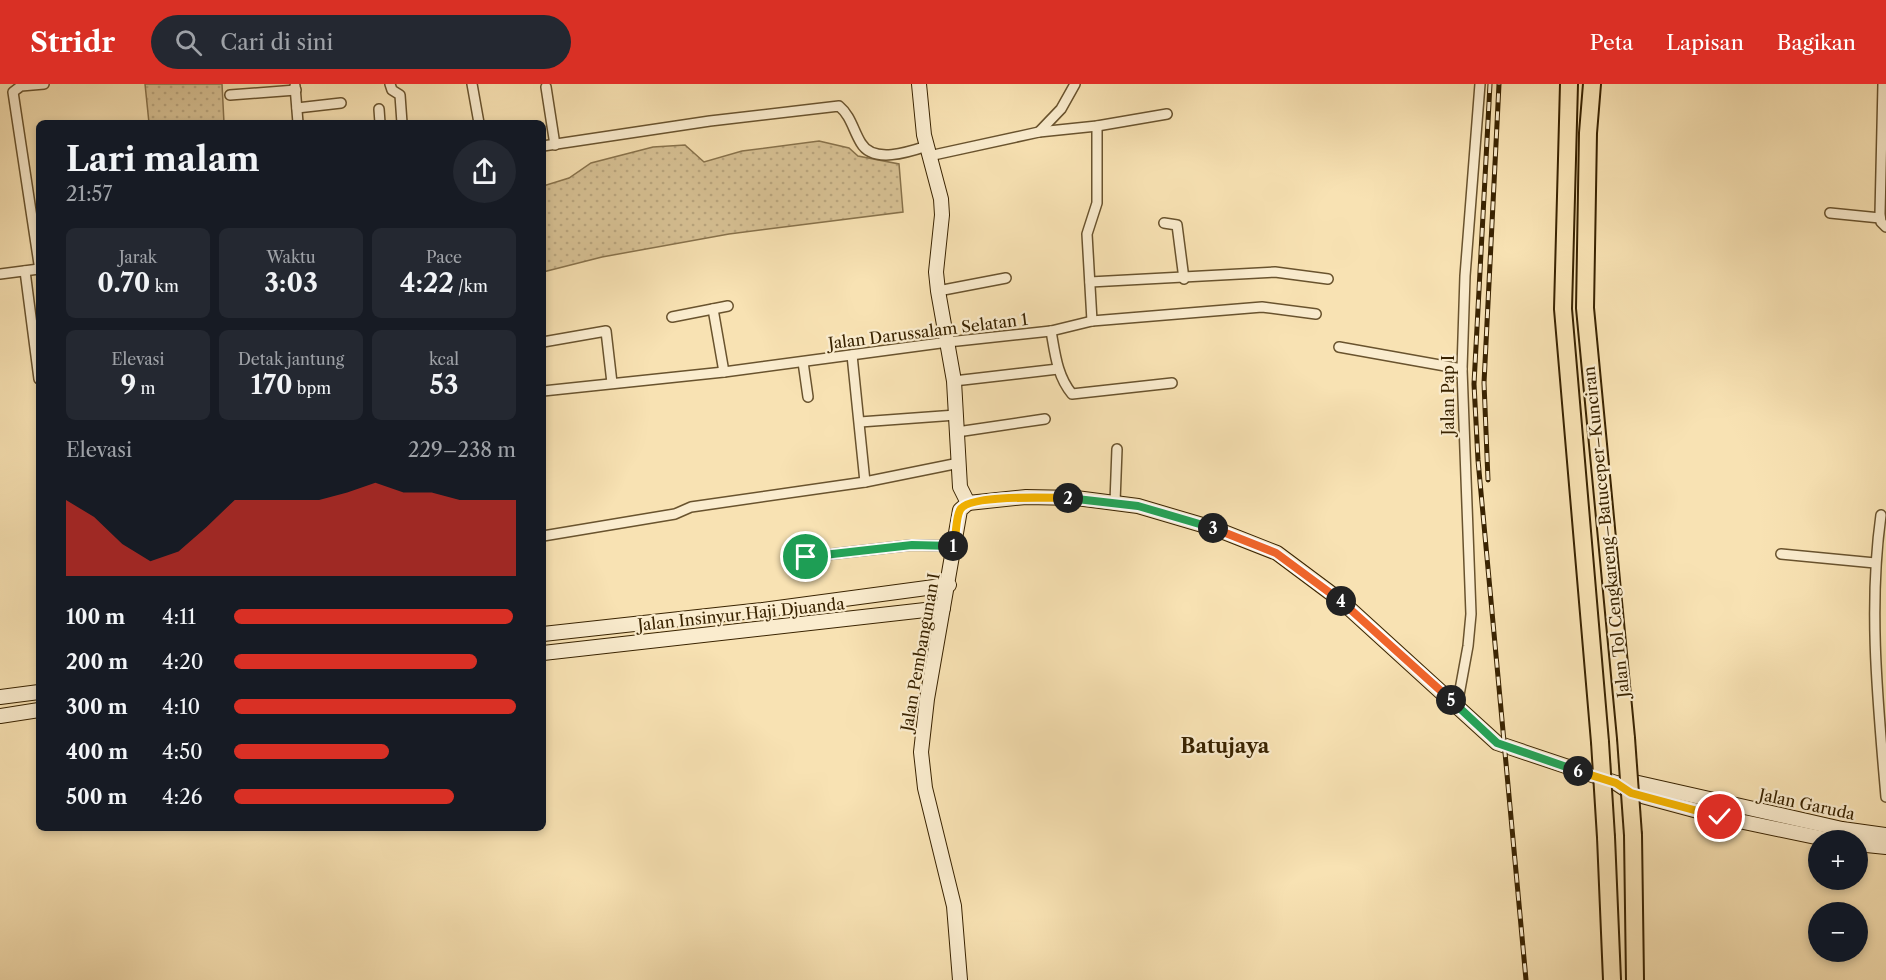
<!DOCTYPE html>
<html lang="id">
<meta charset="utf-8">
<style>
body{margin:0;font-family:"Libre Caslon Text",serif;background:#242831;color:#f1f3f6;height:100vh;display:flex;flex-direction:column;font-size:22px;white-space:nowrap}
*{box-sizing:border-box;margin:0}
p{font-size:20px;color:#9ea1a6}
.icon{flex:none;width:33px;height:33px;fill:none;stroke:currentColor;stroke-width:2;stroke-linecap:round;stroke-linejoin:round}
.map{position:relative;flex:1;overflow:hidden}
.drawer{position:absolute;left:36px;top:36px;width:510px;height:711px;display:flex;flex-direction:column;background:#171b24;border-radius:9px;box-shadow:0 3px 9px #0003}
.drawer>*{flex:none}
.fabs{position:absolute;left:1808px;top:746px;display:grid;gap:12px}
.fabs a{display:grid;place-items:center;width:60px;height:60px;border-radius:50%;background:#171b24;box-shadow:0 3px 9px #0003;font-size:30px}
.pin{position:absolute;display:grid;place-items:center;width:51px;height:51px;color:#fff;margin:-26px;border:3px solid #fff;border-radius:50%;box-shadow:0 2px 6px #0007}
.km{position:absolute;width:30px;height:30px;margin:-15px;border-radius:50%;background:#222;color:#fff;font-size:16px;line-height:30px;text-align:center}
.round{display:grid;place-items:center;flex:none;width:63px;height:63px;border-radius:32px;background:#242831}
.head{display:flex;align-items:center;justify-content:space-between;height:102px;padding:0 30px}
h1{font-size:33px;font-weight:700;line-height:45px}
.metrics{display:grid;grid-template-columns:repeat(3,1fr);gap:9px;height:102px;padding:6px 30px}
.metrics div{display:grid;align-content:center;border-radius:9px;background:#242831;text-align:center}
.metrics b{font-size:26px;font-weight:700}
.metrics small{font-size:16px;font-weight:400}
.metrics p{font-size:16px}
.chart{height:168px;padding:12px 30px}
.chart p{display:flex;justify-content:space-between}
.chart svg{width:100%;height:108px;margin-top:6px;fill:#d93025;opacity:.7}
ul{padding:0 30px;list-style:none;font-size:20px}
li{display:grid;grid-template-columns:96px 72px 1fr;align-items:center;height:45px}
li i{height:15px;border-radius:8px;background:#d93025}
header{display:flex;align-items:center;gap:36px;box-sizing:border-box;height:84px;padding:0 30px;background:#d93025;color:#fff}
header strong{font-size:28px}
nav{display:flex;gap:33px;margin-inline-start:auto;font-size:21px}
.search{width:420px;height:54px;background:#242831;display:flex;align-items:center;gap:15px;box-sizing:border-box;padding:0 21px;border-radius:33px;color:#9ea1a6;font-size:22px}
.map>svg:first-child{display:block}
.grass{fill:url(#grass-dots);stroke:#88724b;stroke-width:1.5}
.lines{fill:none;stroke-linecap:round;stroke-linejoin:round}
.street-casing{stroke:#69532e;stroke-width:12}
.secondary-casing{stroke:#392301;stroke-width:16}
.highway-casing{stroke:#392301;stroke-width:20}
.street{stroke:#faecce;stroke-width:9}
.secondary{stroke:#faecce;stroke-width:14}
.highway{stroke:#f8e2b3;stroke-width:16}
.rail-casing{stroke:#392301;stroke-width:5}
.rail{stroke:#faecce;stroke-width:3;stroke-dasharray:9;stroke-linecap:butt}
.highway-bridge-casing{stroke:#392301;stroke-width:20;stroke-linecap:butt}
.highway-bridge{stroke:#f8e2b3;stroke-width:16}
.split-1-casing{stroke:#fff;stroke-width:12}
.split-2-casing{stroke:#fff;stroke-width:12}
.split-3-casing{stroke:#fff;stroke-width:12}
.split-4-casing{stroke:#fff;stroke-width:12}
.split-5-casing{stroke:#fff;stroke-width:12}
.split-6-casing{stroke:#fff;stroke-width:12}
.split-7-casing{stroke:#fff;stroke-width:12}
.split-1{stroke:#22a559;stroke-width:8}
.split-2{stroke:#f5b400;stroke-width:8}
.split-3{stroke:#22a559;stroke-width:8}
.split-4{stroke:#f0652b;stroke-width:8}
.split-5{stroke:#f0652b;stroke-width:8}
.split-6{stroke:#22a559;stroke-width:8}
.split-7{stroke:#f5b400;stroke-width:8}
.labels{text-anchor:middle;stroke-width:4.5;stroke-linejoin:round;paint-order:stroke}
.street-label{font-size:16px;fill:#392301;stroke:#faecce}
.quarter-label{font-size:20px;font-weight:bold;fill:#392301;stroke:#faecce}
</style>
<header>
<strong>Stridr</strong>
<div class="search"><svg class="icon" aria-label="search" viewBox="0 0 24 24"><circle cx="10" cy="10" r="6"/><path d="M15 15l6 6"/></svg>Cari di sini</div>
<nav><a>Peta</a><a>Lapisan</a><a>Bagikan</a></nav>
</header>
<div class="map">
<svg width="1886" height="896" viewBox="0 0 1886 896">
<defs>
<pattern id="grass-dots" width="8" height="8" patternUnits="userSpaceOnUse" patternTransform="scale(1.5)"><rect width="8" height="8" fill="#d8c295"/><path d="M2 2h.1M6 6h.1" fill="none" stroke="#baa67f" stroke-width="1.8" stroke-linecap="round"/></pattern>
</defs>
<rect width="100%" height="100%" fill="#f8e2b3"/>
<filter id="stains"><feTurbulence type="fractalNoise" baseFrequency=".00333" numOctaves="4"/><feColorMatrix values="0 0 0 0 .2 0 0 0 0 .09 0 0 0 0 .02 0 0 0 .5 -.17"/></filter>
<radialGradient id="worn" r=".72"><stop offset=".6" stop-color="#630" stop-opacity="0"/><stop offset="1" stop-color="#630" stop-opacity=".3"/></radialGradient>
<g class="grass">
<path d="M 145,0 L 222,0 L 224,39 L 149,39 Z"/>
<path d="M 819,57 L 849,64 L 858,72 L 899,80 L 903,128 L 729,150 L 602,173 L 543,188 L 543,102 L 569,94 L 591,79 L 653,63 L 685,61 L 704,78 L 742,67 Z"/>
</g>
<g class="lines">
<g class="street-casing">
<g id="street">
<path d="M 390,0 L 392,6 L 400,11 L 402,39"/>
<path d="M 472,0 L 479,39"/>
<path d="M 1883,0 L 1880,130 L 1881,138 L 1886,143"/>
<path d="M 295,2 L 298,39"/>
<path d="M 546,3 L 555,61"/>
<path d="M 230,11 L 296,6"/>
<path d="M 297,24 L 341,19"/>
<path d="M 379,25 L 380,39"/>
<path d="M 1039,48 L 1061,25 L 1075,0"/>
<path d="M 543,62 L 710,37 L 839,22 C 851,32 853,46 861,59 C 873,80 909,68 927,62"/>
<path d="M 929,72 L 1039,48 L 1097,42 L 1167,30"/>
<path d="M 1830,129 L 1880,134"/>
<path d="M 1164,139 L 1177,141 L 1184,195"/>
<path d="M 39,180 L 13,8 L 21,2 L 44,0"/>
<path d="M 25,187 L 39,295"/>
<path d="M 0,190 L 39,185"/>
<path d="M 1090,198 L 1275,188 L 1328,195"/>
<path d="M 938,207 L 1006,194"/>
<path d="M 713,225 L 724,288"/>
<path d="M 672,233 L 728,222"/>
<path d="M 1092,237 L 1087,150 L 1097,119 L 1097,42"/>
<path d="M 1051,247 C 1055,269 1057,292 1072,310 L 1172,299"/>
<path d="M 543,258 L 606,247 L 612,299"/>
<path d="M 1339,263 L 1462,285"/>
<path d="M 852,271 L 865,398"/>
<path d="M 803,278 L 808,313"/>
<path d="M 954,297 L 1058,285"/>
<path d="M 543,307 L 724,288 L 948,258 L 1051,247 L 1092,237 L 1262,223 L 1316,230"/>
<path d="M 860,338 L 956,331"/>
<path d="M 957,348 L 1045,335"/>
<path d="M 1115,418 L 1117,365"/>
<path d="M 1881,431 C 1868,523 1878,620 1886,713"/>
<path d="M 543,452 L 675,430 L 691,423 L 865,398 L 959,379"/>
<path d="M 1781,470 L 1875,479"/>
<path d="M 806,473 L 912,461 L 954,462"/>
<path d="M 1457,622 L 1468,562 L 1471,530 L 1462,285 L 1465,192 L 1480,0"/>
</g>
</g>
<g class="secondary-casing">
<g id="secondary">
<path d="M 919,0 L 924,51 L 941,115 L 942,131 L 936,188 L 938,207 L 954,297 L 960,403 L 968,419"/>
<path d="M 968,419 L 1026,413 L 1076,414 L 1138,422 L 1216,445 L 1277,469 L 1340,516 L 1497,659 L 1616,699 L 1631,709 L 1720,733 L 1830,756"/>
<path d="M 543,550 L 762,526 L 949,501"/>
<path d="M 543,569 L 943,524"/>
<path d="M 0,613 L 39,608"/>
<path d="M 0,632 L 39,626"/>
<path d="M 1621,699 L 1634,698 L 1842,745 L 1886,751"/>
<path d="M 1857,760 L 1886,763"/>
<path d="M 960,896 L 954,822 L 925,704 L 921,668 L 927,615 L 960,426 L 968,419"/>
</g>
</g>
<g class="highway-casing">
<g id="highway">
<path d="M 1569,0 L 1563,225 L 1600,658"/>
<path d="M 1592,0 L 1588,49 L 1585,224 L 1626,654"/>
<path d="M 1633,751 L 1635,896"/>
<path d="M 1606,753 L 1612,896"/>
</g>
</g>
<use href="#street" class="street"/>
<use href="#secondary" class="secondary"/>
<use href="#highway" class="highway"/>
<g class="rail-casing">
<g id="rail">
<path d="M 1490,0 L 1474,300 L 1478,376 L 1526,896"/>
<path d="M 1488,396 L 1484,299 L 1499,0"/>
</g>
</g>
<use href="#rail" class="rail"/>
<g class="highway-bridge-casing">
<g id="highway-bridge">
<path d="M 1626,654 L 1633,751"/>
<path d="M 1600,658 L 1606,753"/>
</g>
</g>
<use href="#highway-bridge" class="highway-bridge"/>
</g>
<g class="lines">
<g class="split-1-casing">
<path id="split-1" d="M 806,473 L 912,461 L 953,462"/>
</g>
<g class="split-2-casing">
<path id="split-2" d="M 953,462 C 957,452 955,436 960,426 C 968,410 1050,414 1068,414"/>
</g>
<g class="split-3-casing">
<path id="split-3" d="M 1068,414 L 1138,422 L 1213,444"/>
</g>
<g class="split-4-casing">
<path id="split-4" d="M 1213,444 L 1276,469 L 1341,517"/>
</g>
<g class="split-5-casing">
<path id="split-5" d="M 1341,517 L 1451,616"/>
</g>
<g class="split-6-casing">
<path id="split-6" d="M 1451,616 L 1497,659 L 1578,687"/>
</g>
<g class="split-7-casing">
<path id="split-7" d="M 1578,687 L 1616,699 L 1631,709 L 1720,733"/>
</g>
<use href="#split-1" class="split-1"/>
<use href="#split-2" class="split-2"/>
<use href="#split-3" class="split-3"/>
<use href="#split-4" class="split-4"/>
<use href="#split-5" class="split-5"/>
<use href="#split-6" class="split-6"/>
<use href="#split-7" class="split-7"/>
</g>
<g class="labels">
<g class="street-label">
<text transform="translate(928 247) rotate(-7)" y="6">Jalan Darussalam Selatan 1</text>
<text transform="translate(1448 311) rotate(-90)" y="6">Jalan Pap I</text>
<text transform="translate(1606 448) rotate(-96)" y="6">Jalan Tol Cengkareng–Batuceper–Kunciran</text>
<text transform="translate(741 530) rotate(-6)" y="6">Jalan Insinyur Haji Djuanda</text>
<text transform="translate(920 568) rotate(-80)" y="6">Jalan Pembangunan I</text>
<text transform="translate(1807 720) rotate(12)" y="6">Jalan Garuda</text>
</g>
<g class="quarter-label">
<text x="1225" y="669">Batujaya</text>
</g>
</g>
<rect width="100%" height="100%" filter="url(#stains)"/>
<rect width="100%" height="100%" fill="url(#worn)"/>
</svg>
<div class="fabs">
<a>+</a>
<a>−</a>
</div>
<div class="pin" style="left:806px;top:473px;background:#1e9e55"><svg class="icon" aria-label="arrive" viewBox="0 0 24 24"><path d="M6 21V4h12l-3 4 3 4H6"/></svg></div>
<div class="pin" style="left:1720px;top:733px;background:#d93025"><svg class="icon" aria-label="check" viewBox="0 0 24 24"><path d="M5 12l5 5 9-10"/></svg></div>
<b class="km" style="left:953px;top:462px">1</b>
<b class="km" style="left:1068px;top:414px">2</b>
<b class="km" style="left:1213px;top:444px">3</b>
<b class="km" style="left:1341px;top:517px">4</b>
<b class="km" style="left:1451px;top:616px">5</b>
<b class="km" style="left:1578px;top:687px">6</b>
<section class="drawer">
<div class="head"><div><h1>Lari malam</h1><p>21:57</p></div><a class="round"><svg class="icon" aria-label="share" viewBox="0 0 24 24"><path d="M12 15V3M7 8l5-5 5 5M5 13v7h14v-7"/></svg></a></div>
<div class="metrics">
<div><p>Jarak</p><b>0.70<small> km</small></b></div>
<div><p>Waktu</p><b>3:03</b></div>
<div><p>Pace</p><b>4:22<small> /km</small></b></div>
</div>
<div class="metrics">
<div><p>Elevasi</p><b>9<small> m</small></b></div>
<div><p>Detak jantung</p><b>170<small> bpm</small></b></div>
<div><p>kcal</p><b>53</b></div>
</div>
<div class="chart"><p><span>Elevasi</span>229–238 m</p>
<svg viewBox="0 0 160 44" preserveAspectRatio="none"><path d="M0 44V13L10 20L20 31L30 38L40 34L50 24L60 13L70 13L80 13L90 13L100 10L110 6L120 10L130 10L140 13L150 13L160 13V44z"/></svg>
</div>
<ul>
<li><b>100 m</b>4:11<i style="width:99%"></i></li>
<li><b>200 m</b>4:20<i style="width:86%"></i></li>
<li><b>300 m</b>4:10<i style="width:100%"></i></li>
<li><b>400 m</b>4:50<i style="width:55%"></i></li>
<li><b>500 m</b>4:26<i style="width:78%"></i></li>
</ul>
</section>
</div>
